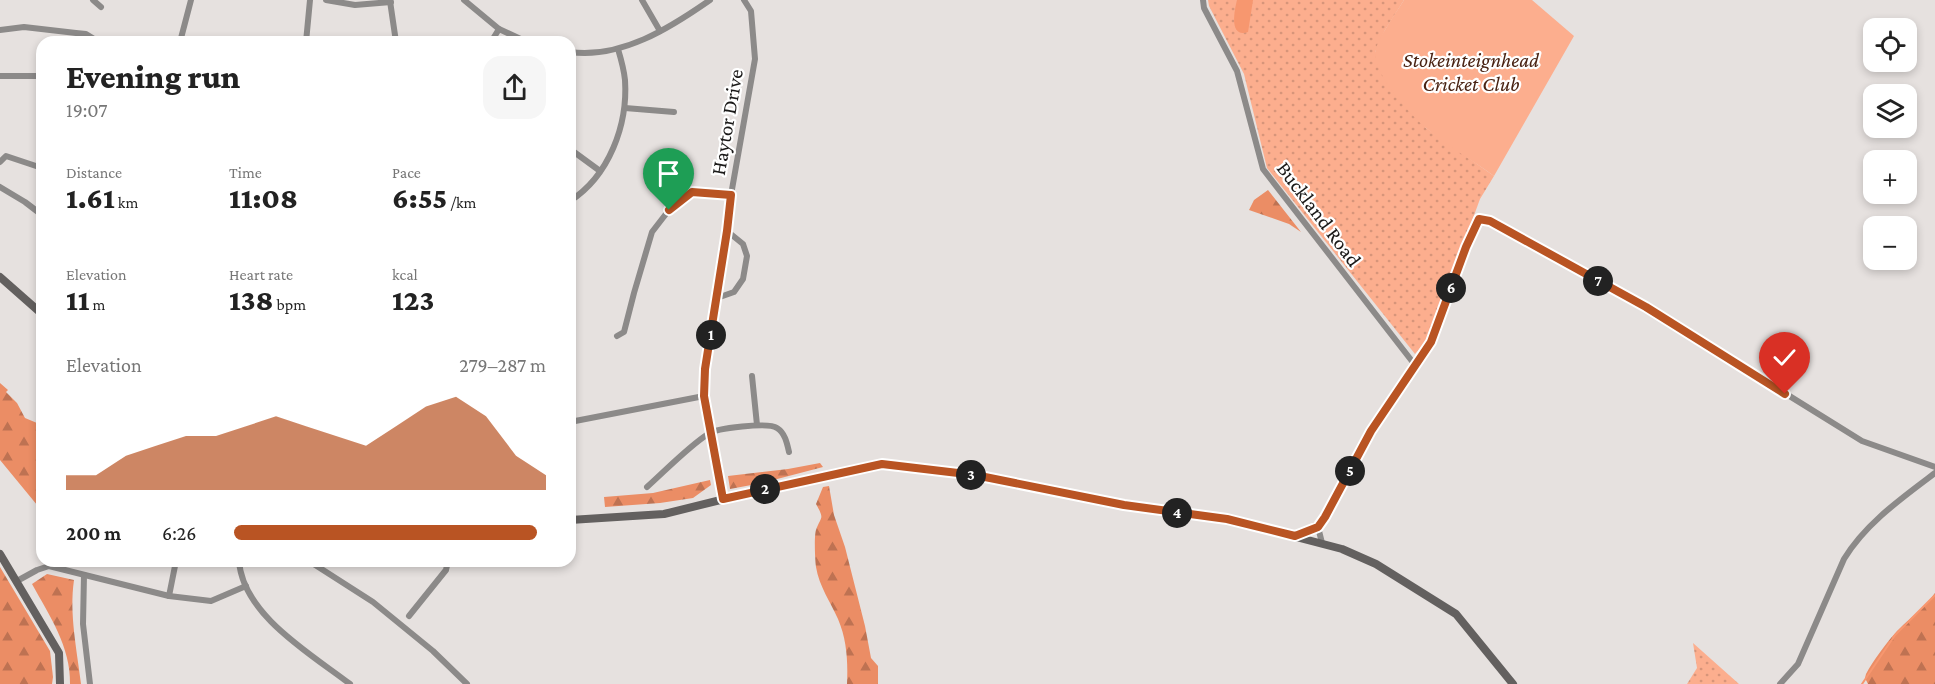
<!DOCTYPE html>
<meta charset="utf-8">
<style>
body{margin:0;font-family:"Crimson Pro",serif;background:#f6f6f6;color:#222;height:100vh;display:flex;flex-direction:column;font-size:22px;white-space:nowrap}
*{box-sizing:border-box;margin:0}
p{font-size:20px;color:#767676}
.icon{flex:none;width:33px;height:33px;fill:none;stroke:currentColor;stroke-width:2;stroke-linecap:round;stroke-linejoin:round}
.map{position:relative;flex:1;overflow:hidden}
.side{position:absolute;left:36px;top:36px;width:540px;height:531px;display:flex;flex-direction:column;background:#fff;border-radius:18px;box-shadow:0 3px 9px #0003}
.side>*{flex:none}
.buttons{position:absolute;left:1863px;top:18px;display:grid;gap:12px}
.buttons a{display:grid;place-items:center;width:54px;height:54px;border-radius:12px;background:#fff;box-shadow:0 3px 9px #0003;font-size:30px}
.pin{position:absolute;display:grid;place-items:center;width:51px;height:51px;color:#fff;margin:-62px -26px;border-radius:50% 50% 50% 0;rotate:-45deg;box-shadow:0 0 6px #0007}
.pin .icon{rotate:45deg}
.km{position:absolute;width:30px;height:30px;margin:-15px;border-radius:50%;background:#222;color:#fff;font-size:16px;line-height:30px;text-align:center}
.round{display:grid;place-items:center;flex:none;width:63px;height:63px;border-radius:18px;background:#f6f6f6}
.overview{display:flex;align-items:center;justify-content:space-between;height:102px;padding:0 30px}
h1{font-size:33px;font-weight:800;line-height:45px}
.figures{display:grid;grid-template-columns:repeat(3,1fr);gap:9px;height:102px;padding:6px 30px}
.figures div{display:grid;align-content:center}
.figures b{font-size:30px;font-weight:800}
.figures small{font-size:16px;font-weight:400}
.figures p{font-size:16px}
.chart{height:168px;padding:12px 30px}
.chart p{display:flex;justify-content:space-between}
.chart svg{width:100%;height:108px;margin-top:6px;fill:#b95423;opacity:.7}
ul{padding:0 30px;list-style:none;font-size:20px}
li{display:grid;grid-template-columns:96px 72px 1fr;align-items:center;height:45px}
li i{height:15px;border-radius:8px;background:#b95423}
.map>svg:first-child{display:block}
.grass{fill:url(#grass-dots)}
.forest{fill:url(#forest-firs)}
.green{fill:#fcae8e}
.water{fill:#f7976f}
.lines{fill:none;stroke-linecap:round;stroke-linejoin:round}
.stream{stroke:#f7976f;stroke-width:2}
.street{stroke:#8c8a89;stroke-width:6}
.secondary{stroke:#63605f;stroke-width:8}
.route-casing{stroke:#fff;stroke-width:12}
.route{stroke:#b95423;stroke-width:8}
.labels{text-anchor:middle;stroke-width:4.5;stroke-linejoin:round;paint-order:stroke}
.park-label{font-size:21px;font-style:italic;fill:#492313;stroke:#fff}
.street-label{font-size:21px;fill:#1a1918;stroke:#fff}
</style>
<div class="map">
<svg width="1935" height="684" viewBox="0 0 1935 684">
<defs>
<pattern id="grass-dots" width="8" height="8" patternUnits="userSpaceOnUse" patternTransform="scale(1.5)"><rect width="8" height="8" fill="#fcae8e"/><path d="M2 2h.1M6 6h.1" fill="none" stroke="#d7957a" stroke-width="1.8" stroke-linecap="round"/></pattern>
<pattern id="forest-firs" width="22" height="20" patternUnits="userSpaceOnUse" patternTransform="scale(1.5)"><rect width="22" height="20" fill="#eb8d65"/><path d="M5 1l3.5 6h-7zM16 11l3.5 6h-7z" fill="#be7252"/></pattern>
</defs>
<rect width="100%" height="100%" fill="#e6e1df"/>
<g class="grass">
<path d="M 1208,0 L 1404,0 L 1385,30 L 1375,52 L 1426,128 L 1494,176 L 1480,199 L 1430,336 L 1415,354 L 1267,168 L 1244,74 L 1209,6 Z"/>
<path d="M 1693,643 L 1739,684 L 1687,684 L 1697,668 Z"/>
</g>
<g class="forest">
<path d="M 1268,190 L 1301,232 L 1289,224 L 1249,210 L 1254,200 Z"/>
<path d="M 0,383 L 8,390 L 6,392 L 17,403 L 25,418 L 37,423 L 42,428 L 42,511 L 0,460 Z"/>
<path d="M 820,463 L 823,467 L 762,483 L 730,489 L 728,476 L 788,469 Z"/>
<path d="M 710,480 L 711,485 L 693,498 L 660,503 L 605,507 L 604,497 L 653,493 Z"/>
<path d="M 829,486 L 834,515 L 845,547 L 865,626 L 871,658 L 878,666 L 878,684 L 847,684 C 848,662 847,640 838,619 C 831,603 819,586 816,567 C 815,560 814,536 816,530 C 821,516 825,520 816,504 L 823,487 Z"/>
<path d="M 0,567 L 50,651 L 53,677 L 52,684 L 0,684 Z"/>
<path d="M 47,574 L 74,580 C 69,614 77,650 81,684 L 70,684 C 71,647 49,615 32,584 Z"/>
<path d="M 1935,593 L 1935,684 L 1868,684 L 1865,678 L 1866,674 C 1873,661 1887,642 1897,631 C 1910,618 1924,608 1935,593 Z"/>
</g>
<path class="green" d="M 1404,0 L 1532,0 L 1574,36 L 1494,176 C 1472,160 1447,146 1426,128 C 1409,113 1375,76 1375,53 C 1376,41 1397,11 1404,0 Z"/>
<path class="water" d="M 1237,0 L 1253,0 L 1248,32 C 1229,38 1234,12 1237,0 Z"/>
<g class="lines">
<path class="stream" d="M 1862,684 L 1895,635 L 1935,595"/>
<g class="street">
<path d="M 93,0 L 101,7"/>
<path d="M 326,0 L 355,5 L 391,2"/>
<path d="M 464,0 L 499,29 L 527,42"/>
<path d="M 642,0 L 660,31"/>
<path d="M 1203,0 L 1204,8 L 1237,71 L 1263,169 L 1415,365"/>
<path d="M 390,1 L 396,42"/>
<path d="M 0,30 L 24,27 L 76,33 L 86,34 L 99,42"/>
<path d="M 180,42 L 191,0"/>
<path d="M 306,42 L 310,0"/>
<path d="M 491,42 L 499,29"/>
<path d="M 570,52 C 621,59 670,28 710,0"/>
<path d="M 0,76 L 42,76"/>
<path d="M 625,108 L 674,112"/>
<path d="M 570,149 L 600,171"/>
<path d="M 0,162 L 6,156 L 42,168"/>
<path d="M 0,187 L 25,202 L 42,215"/>
<path d="M 570,201 C 609,176 628,125 625,80 C 624,70 621,59 618,49"/>
<path d="M 717,298 L 734,292 L 743,279 L 747,256 L 743,244 L 727,231"/>
<path d="M 617,336 L 624,332 L 634,293 L 652,232 L 669,210 L 692,192 L 731,195"/>
<path d="M 752,376 L 757,425"/>
<path d="M 570,422 L 704,396"/>
<path d="M 647,487 C 665,471 688,447 708,434 C 716,428 768,422 777,428 C 785,433 787,443 789,452"/>
<path d="M 723,499 L 704,396 L 705,369 L 727,231 L 731,195 L 755,59 L 751,11 L 744,0"/>
<path d="M 1296,536 L 1318,527"/>
<path d="M 1322,543 L 1318,527 L 1335,500 L 1371,431 L 1431,342 L 1466,247 L 1479,219 L 1490,221 L 1646,307 L 1862,441 L 1935,467"/>
<path d="M 239,561 C 243,615 311,654 350,684"/>
<path d="M 309,561 L 373,602 L 433,651 L 467,684"/>
<path d="M 84,575 L 83,624 L 90,684"/>
<path d="M 17,581 L 37,570 L 49,566 L 169,596 L 211,601 L 246,586"/>
<path d="M 169,596 L 176,561"/>
<path d="M 409,616 L 446,570 L 448,561"/>
<path d="M 1780,684 L 1798,664 L 1844,559 C 1866,523 1902,498 1935,473"/>
</g>
<g class="secondary">
<path d="M 0,277 L 42,314"/>
<path d="M 570,520 L 664,514 L 757,491 L 883,464 L 974,475 L 1124,505 L 1227,519 L 1342,549 L 1376,564 L 1456,614 L 1513,684"/>
<path d="M 0,554 L 59,653 L 60,684"/>
</g>
</g>
<g class="lines">
<g class="route-casing">
<path id="route" d="M 669,210 L 692,192 L 731,195 L 727,231 L 705,369 L 704,396 L 723,499 L 882,464 L 975,475 L 1124,505 L 1227,519 L 1295,536 L 1318,527 L 1325,517 L 1371,431 L 1431,342 L 1466,247 L 1479,219 L 1490,221 L 1646,307 L 1785,394"/>
</g>
<use href="#route" class="route"/>
</g>
<g class="labels">
<g class="park-label">
<text x="1471" y="67">Stokeinteignhead<tspan x="1471" dy="24">Cricket Club</tspan></text>
</g>
<g class="street-label">
<text transform="translate(727 122) rotate(-80)" y="7">Haytor Drive</text>
<text transform="translate(1319 214) rotate(53)" y="7">Buckland Road</text>
</g>
</g>
</svg>
<div class="buttons">
<a><svg class="icon" aria-label="locate" viewBox="0 0 24 24"><circle cx="12" cy="12" r="6"/><path d="M12 2v4M12 18v4M2 12h4M18 12h4"/></svg></a>
<a><svg class="icon" aria-label="layers" viewBox="0 0 24 24"><path d="M12 4l9 5-9 5-9-5zM3 14l9 5 9-5"/></svg></a>
<a>+</a>
<a>−</a>
</div>
<div class="pin" style="left:669px;top:210px;background:#1e9e55"><svg class="icon" aria-label="arrive" viewBox="0 0 24 24"><path d="M6 21V4h12l-3 4 3 4H6"/></svg></div>
<div class="pin" style="left:1785px;top:394px;background:#d93025"><svg class="icon" aria-label="check" viewBox="0 0 24 24"><path d="M5 12l5 5 9-10"/></svg></div>
<b class="km" style="left:711px;top:335px">1</b>
<b class="km" style="left:765px;top:489px">2</b>
<b class="km" style="left:971px;top:475px">3</b>
<b class="km" style="left:1177px;top:513px">4</b>
<b class="km" style="left:1350px;top:471px">5</b>
<b class="km" style="left:1451px;top:288px">6</b>
<b class="km" style="left:1598px;top:281px">7</b>
<section class="side">
<div class="overview"><div><h1>Evening run</h1><p>19:07</p></div><a class="round"><svg class="icon" aria-label="share" viewBox="0 0 24 24"><path d="M12 15V3M7 8l5-5 5 5M5 13v7h14v-7"/></svg></a></div>
<div class="figures">
<div><p>Distance</p><b>1.61<small> km</small></b></div>
<div><p>Time</p><b>11:08</b></div>
<div><p>Pace</p><b>6:55<small> /km</small></b></div>
</div>
<div class="figures">
<div><p>Elevation</p><b>11<small> m</small></b></div>
<div><p>Heart rate</p><b>138<small> bpm</small></b></div>
<div><p>kcal</p><b>123</b></div>
</div>
<div class="chart"><p><span>Elevation</span>279–287 m</p>
<svg viewBox="0 0 160 44" preserveAspectRatio="none"><path d="M0 44V38L10 38L20 30L30 26L40 22L50 22L60 18L70 14L80 18L90 22L100 26L110 18L120 10L130 6L140 14L150 30L160 38V44z"/></svg>
</div>
<ul>
<li><b>200 m</b>6:26<i style="width:97%"></i></li>
</ul>
</section>
</div>
